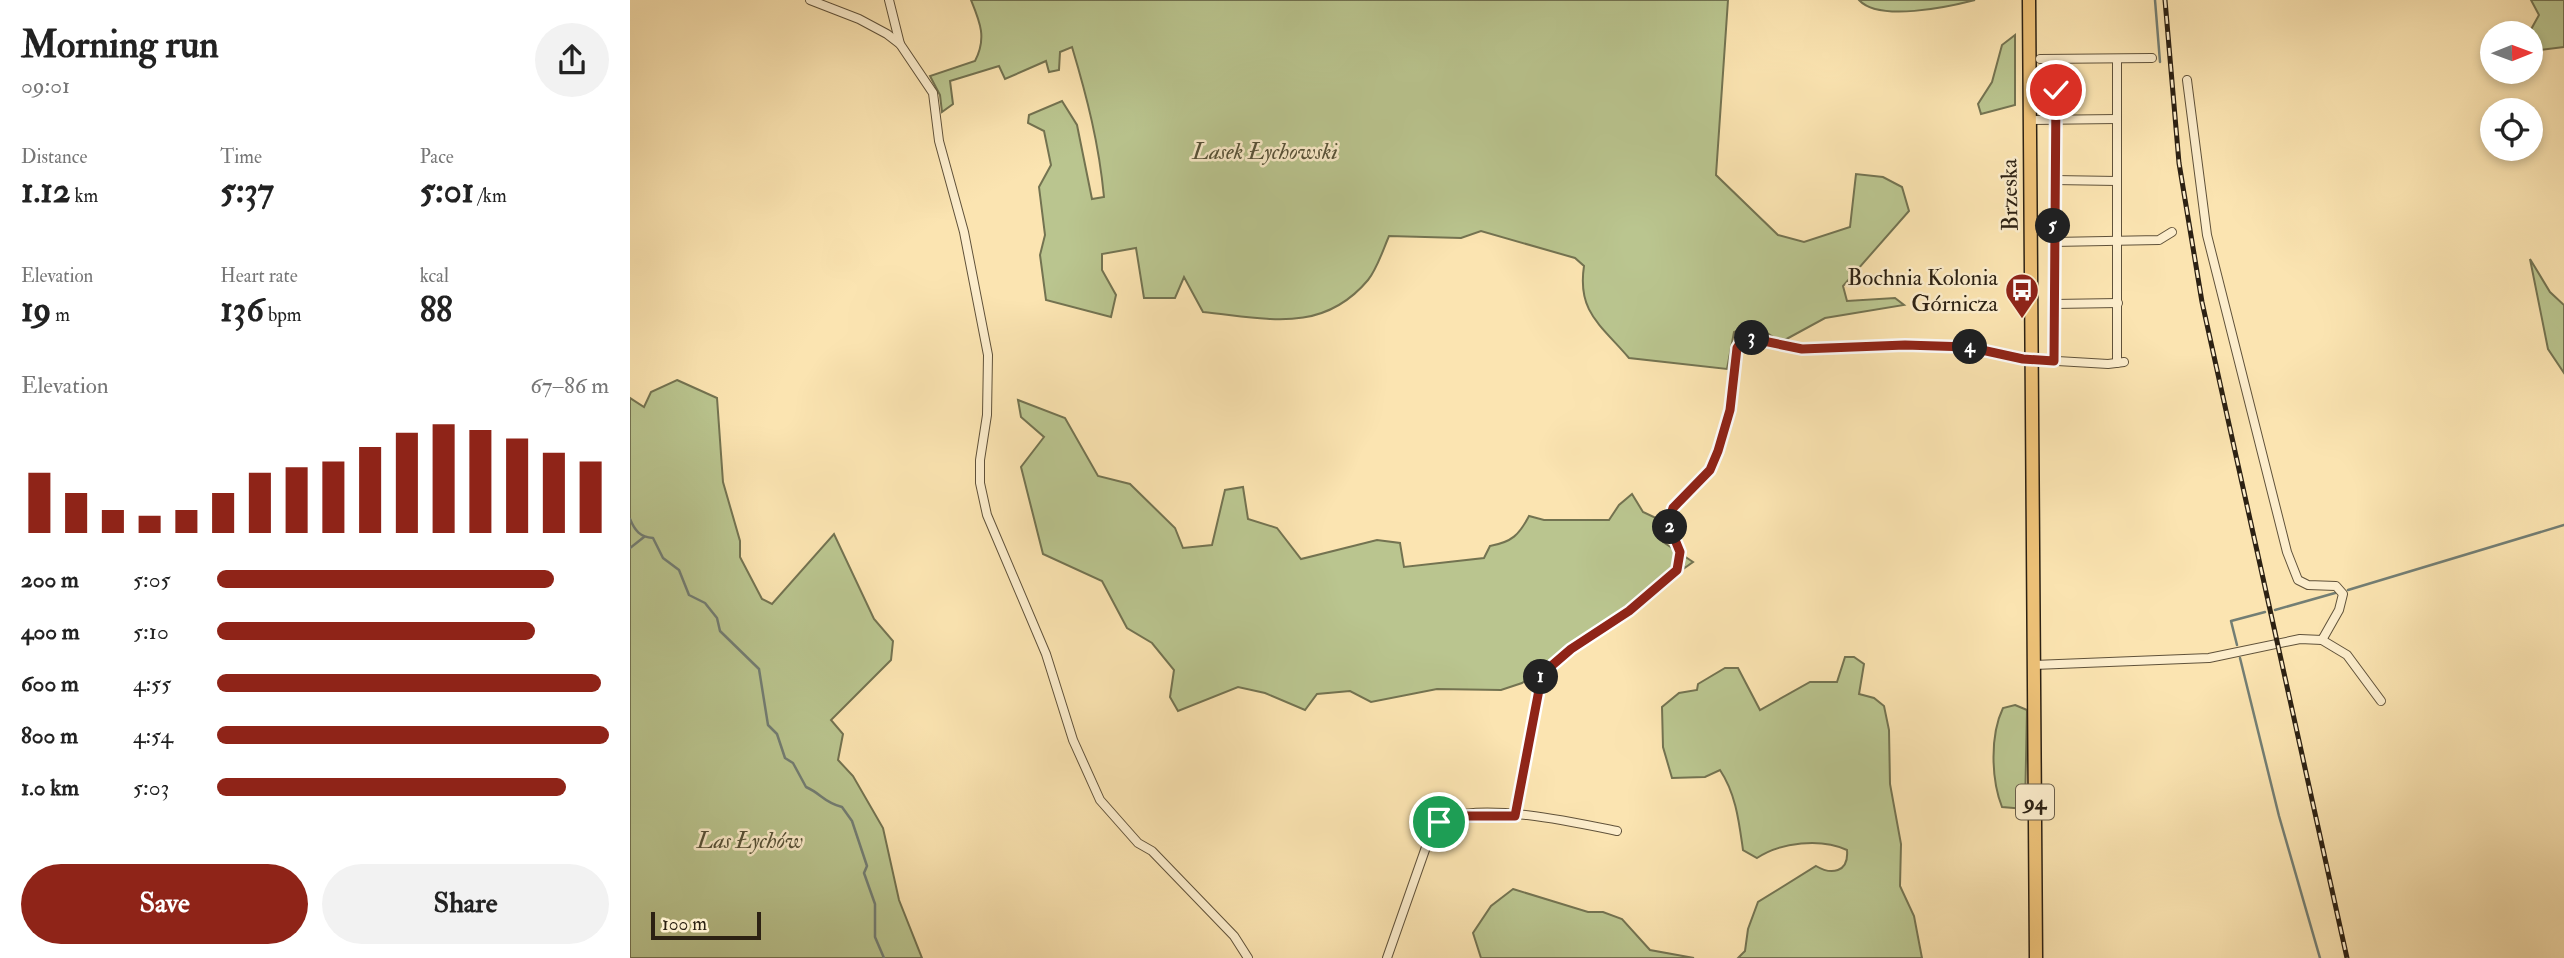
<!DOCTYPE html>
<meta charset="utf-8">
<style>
body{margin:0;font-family:"IM FELL Double Pica",serif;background:#f2f2f2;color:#222;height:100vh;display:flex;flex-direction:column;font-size:26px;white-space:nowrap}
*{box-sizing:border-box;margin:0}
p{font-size:23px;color:#767676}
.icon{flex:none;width:38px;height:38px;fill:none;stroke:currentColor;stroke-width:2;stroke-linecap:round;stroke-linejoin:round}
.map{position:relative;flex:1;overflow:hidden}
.side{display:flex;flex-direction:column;background:#fff;width:630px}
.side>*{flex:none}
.needle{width:46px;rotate:89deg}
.tools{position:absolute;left:1850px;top:21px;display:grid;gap:14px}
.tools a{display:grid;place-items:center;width:63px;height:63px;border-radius:50%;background:#fff;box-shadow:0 4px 10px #0003;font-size:35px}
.scale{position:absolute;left:21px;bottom:18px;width:110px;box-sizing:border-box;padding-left:7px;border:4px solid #2c2113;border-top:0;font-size:19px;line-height:24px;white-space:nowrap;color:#2c2113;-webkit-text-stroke:5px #fcedcc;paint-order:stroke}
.pin{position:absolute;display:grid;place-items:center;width:60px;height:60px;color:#fff;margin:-30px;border:4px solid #fff;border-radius:50%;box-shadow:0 2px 7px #0007}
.km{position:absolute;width:35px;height:35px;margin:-18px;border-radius:50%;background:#222;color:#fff;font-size:19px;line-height:35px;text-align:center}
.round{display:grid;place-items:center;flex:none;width:74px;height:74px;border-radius:37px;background:#f2f2f2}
.summary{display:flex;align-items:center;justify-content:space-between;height:119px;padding:0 21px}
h1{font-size:38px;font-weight:700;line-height:52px}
.figures{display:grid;grid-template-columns:repeat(3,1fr);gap:10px;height:119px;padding:7px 21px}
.figures div{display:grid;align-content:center}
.figures b{font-size:35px;font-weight:700}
.figures small{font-size:19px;font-weight:400}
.figures p{font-size:19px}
.chart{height:196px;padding:14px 21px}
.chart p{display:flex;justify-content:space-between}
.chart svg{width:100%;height:126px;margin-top:7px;stroke:#8f2418;stroke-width:6}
.primary-button{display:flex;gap:14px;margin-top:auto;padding:14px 21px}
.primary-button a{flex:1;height:80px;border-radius:42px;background:#8f2418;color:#fff;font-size:28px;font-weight:700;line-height:80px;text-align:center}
.primary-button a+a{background:#f2f2f2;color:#222}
ul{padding:0 21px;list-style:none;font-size:23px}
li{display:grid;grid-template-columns:112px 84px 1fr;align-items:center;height:52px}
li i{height:18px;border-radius:9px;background:#8f2418}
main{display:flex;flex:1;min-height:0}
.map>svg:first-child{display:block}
.green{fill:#bac58f;stroke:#737351;stroke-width:2}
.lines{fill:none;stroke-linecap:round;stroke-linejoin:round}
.stream{stroke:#737e74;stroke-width:2.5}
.street-casing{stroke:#60523a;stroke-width:10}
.primary-casing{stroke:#2c2113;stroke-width:15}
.street{stroke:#fcedcc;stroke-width:8}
.primary{stroke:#eec278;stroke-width:12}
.rail-casing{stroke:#2c2113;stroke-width:5}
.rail{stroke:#fcedcc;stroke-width:2.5;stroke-dasharray:8;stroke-linecap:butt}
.route-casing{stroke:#fff;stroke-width:14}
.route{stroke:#8f2418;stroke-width:9}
.labels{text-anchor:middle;stroke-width:5;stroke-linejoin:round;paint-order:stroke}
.shield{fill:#fcedcc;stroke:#6a5e4a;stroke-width:2}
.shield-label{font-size:21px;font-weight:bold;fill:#2c2113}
.park-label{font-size:23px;font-style:italic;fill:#575238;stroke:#fcedcc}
.street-label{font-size:23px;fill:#2c2113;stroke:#fcedcc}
.poi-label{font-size:23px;fill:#2c2113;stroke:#fcedcc;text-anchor:end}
</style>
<main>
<section class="side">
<div class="summary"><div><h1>Morning run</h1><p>09:01</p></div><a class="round"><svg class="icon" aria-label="share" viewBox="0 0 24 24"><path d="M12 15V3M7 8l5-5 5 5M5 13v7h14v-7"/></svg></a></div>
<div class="figures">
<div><p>Distance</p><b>1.12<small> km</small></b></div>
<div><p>Time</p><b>5:37</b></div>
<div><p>Pace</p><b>5:01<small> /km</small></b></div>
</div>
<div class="figures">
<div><p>Elevation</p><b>19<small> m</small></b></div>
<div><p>Heart rate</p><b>136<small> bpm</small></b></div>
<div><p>kcal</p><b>88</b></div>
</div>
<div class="chart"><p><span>Elevation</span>67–86 m</p>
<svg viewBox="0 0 160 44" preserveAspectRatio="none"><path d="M5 44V23M15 44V30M25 44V36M35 44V38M45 44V36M55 44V30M65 44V23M75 44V21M85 44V19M95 44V14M105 44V9M115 44V6M125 44V8M135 44V11M145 44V16M155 44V19"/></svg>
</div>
<ul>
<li><b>200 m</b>5:05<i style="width:86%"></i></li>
<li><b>400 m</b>5:10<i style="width:81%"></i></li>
<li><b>600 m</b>4:55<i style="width:98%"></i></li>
<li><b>800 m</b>4:54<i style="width:100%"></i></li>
<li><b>1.0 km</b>5:03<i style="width:89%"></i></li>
</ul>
<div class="primary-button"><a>Save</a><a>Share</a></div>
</section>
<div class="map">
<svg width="1934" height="958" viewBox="0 0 1934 958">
<rect width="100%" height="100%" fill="#fbe4b1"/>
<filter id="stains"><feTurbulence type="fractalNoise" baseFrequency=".00286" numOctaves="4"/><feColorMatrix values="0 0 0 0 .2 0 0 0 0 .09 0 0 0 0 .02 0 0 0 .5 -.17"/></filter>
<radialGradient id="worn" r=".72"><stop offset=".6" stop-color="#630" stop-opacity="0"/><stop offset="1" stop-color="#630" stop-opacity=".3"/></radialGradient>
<g class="green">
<path d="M 341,0 L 1098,0 L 1086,175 L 1148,235 L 1174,242 L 1220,227 L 1226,174 L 1253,177 L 1272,187 L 1279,211 L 1213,286 L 1217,301 L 1265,298 L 1274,305 L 1195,318 L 1151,342 L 1125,325 L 1104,332 L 1097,369 L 999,358 C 971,325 947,312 954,266 L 945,258 L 851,231 L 831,238 L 759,236 C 753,250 747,269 738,280 C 692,335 635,318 573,312 L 554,277 L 545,298 L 514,298 L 506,248 L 472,254 L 472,270 L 486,295 L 481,317 L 416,300 L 410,255 L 415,235 L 409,187 L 421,165 L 414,131 L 398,123 L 399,115 L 432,101 L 447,125 L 462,199 L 474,197 C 469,144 457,97 442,47 L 430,52 L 429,70 L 419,72 L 416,61 L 375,79 L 369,66 L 320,81 L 323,104 L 312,112 L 310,95 L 300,76 L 345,61 C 357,38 350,22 341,0 Z"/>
<path d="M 1229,0 L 1345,0 C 1318,7 1249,22 1229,0 Z"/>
<path d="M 1901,0 L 1934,0 L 1934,47 L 1901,51 L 1899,33 L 1909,15 Z"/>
<path d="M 1385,35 L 1385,105 L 1351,114 L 1348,104 L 1362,82 L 1372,45 Z"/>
<path d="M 1900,259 L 1920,292 L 1934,305 L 1934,373 L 1918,349 Z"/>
<path d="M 47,380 L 87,398 L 93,482 L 110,541 L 110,557 L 132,599 L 142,604 L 204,534 L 244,619 L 263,641 L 261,660 L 201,720 L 213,734 L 208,760 L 223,776 L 253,828 L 269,900 L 292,958 L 0,958 L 0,398 L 14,407 L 21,392 Z"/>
<path d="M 388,400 L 435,418 L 468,476 L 500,484 L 545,528 L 553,548 L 582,545 L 595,490 L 613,487 L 618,519 L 647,528 L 671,559 L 747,540 L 770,543 L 774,567 L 854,558 L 860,546 C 882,542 889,535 899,516 L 914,520 L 979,520 L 989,505 L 1002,494 L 1013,512 L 1028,519 L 1033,542 L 1063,562 L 892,683 L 871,690 L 807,689 L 741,702 L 720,691 L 687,694 L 675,710 L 635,693 L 608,687 L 548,711 L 540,697 L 544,670 L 522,643 L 497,628 L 472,581 L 413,554 L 391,467 L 414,437 L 391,417 Z"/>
<path d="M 1215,657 L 1224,657 L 1234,664 L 1229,694 L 1244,698 L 1254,706 L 1259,730 L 1260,784 L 1271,844 L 1270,886 L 1284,916 L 1292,958 L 1108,958 L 1115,951 L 1118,929 L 1128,902 L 1186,866 C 1201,875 1219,873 1217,850 C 1191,838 1151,842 1127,858 L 1113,850 C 1109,822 1106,794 1090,770 L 1075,777 L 1042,778 L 1033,747 L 1032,707 L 1049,693 L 1067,690 L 1068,684 L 1095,668 L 1108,668 L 1130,710 L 1180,682 L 1207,682 Z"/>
<path d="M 1385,705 L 1397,710 L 1395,809 L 1372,807 C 1361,779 1360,735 1373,708 Z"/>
<path d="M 883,889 L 958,912 L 973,912 L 992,919 L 1020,950 L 1064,958 L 851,958 L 843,933 L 861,906 Z"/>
</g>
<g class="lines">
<g class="stream">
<path d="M 1525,0 L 1530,62"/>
<path d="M 0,519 C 5,531 10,537 23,538 L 33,558 L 49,570 L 59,595 L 75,603 L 87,618 L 90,631 L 129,669 L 138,725 L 147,734 L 155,758 L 163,763 L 176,787 C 192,794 193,802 212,807 L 222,821 L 237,866 L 234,873 L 245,904 L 245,937 L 254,958"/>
<path d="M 0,548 L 14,537"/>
<path d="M 1718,590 L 1934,525"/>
<path d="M 1645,610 L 1705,593"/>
<path d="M 1607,645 L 1601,621 L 1635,612"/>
<path d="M 1610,658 L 1649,816 L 1690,958"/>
</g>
<g class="street-casing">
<g id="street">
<path d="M 180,0 L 229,19 L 257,34 L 270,44 L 303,93 L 309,141 L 334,232 L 358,355 L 357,415 L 350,460 L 350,483 L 357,515 L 416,654 L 443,740 L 470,800 L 508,843 L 522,851 L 604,936 L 618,958"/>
<path d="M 259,0 L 270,44"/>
<path d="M 1410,59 L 1522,58"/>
<path d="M 1487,59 L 1487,363"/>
<path d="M 1399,120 L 1487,119"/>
<path d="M 1424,180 L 1487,181"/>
<path d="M 1423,242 L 1529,240 L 1542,232"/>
<path d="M 1424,304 L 1488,303"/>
<path d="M 1424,361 L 1423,241 L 1428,60"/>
<path d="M 1692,640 L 1717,655 L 1751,701"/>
<path d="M 1404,665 L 1579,658 L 1670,639 L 1692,640 L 1709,610 L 1713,594 L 1706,586 L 1678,585 L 1668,580 L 1657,552 L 1577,235 L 1557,80"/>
<path d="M 885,816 L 912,674 L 941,649 L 999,611 L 1050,565 C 1052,548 1037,535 1039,519 C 1043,498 1069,487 1080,470 C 1090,453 1097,428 1100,409 C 1103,391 1100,348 1114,337 L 1172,349 L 1275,345 L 1338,347 L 1393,359 L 1478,364 L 1494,362"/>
<path d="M 757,958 L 802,830 C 807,824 812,819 819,817 C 862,804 943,822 987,831"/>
</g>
</g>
<g class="primary-casing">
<path id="primary" d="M 1399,0 L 1406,958"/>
</g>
<use href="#street" class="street"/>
<use href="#primary" class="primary"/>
<g class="rail-casing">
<path id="rail" d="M 1535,0 L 1549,163 L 1572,302 L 1717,958"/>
</g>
<use href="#rail" class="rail"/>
</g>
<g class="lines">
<g class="route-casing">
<path id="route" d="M 809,822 L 823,816 L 885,816 L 912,674 L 941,649 L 999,611 L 1047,570 L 1050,552 L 1039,525 L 1040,517 L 1043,508 L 1080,470 L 1088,451 L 1100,410 L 1107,348 L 1114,337 L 1172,349 L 1275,345 L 1338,347 L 1393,359 L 1424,361 L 1426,90"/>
</g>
<use href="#route" class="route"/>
</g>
<defs>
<g id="bus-pin" transform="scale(1.75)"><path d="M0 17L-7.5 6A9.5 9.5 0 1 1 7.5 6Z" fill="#8f2418" stroke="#fcedcc"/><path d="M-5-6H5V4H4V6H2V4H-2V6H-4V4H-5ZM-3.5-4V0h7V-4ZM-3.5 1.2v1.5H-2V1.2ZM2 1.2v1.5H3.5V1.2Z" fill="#fff"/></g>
</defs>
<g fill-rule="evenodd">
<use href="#bus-pin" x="1392" y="290"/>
</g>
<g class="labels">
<rect class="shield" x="1386" y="784.5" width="38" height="35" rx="5"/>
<g class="shield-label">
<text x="1405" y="809">94</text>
</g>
<g class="park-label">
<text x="635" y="159">Lasek Łychowski</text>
<text x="120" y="848">Las Łychów</text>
</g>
<g class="street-label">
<text transform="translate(1379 195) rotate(-91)" y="8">Brzeska</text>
</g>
<g class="poi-label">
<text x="1368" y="285">Bochnia Kolonia<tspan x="1368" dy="26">Górnicza</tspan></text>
</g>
</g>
<rect width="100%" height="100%" filter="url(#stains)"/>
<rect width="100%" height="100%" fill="url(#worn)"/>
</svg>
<div class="tools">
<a><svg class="needle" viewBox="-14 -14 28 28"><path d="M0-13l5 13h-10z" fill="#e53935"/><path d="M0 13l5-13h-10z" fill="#767676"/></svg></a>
<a><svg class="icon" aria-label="locate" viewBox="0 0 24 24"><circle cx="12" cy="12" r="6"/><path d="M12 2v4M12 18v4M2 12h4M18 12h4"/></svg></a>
</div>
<div class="scale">100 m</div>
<div class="pin" style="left:809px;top:822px;background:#1e9e55"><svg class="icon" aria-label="arrive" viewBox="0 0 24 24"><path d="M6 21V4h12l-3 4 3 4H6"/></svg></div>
<div class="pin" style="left:1426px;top:90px;background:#d93025"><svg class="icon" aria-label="check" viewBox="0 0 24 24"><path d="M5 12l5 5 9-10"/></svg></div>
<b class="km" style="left:911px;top:677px">1</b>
<b class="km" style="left:1040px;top:527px">2</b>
<b class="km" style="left:1122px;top:338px">3</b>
<b class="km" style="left:1340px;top:347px">4</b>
<b class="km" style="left:1423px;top:226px">5</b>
</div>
</main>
